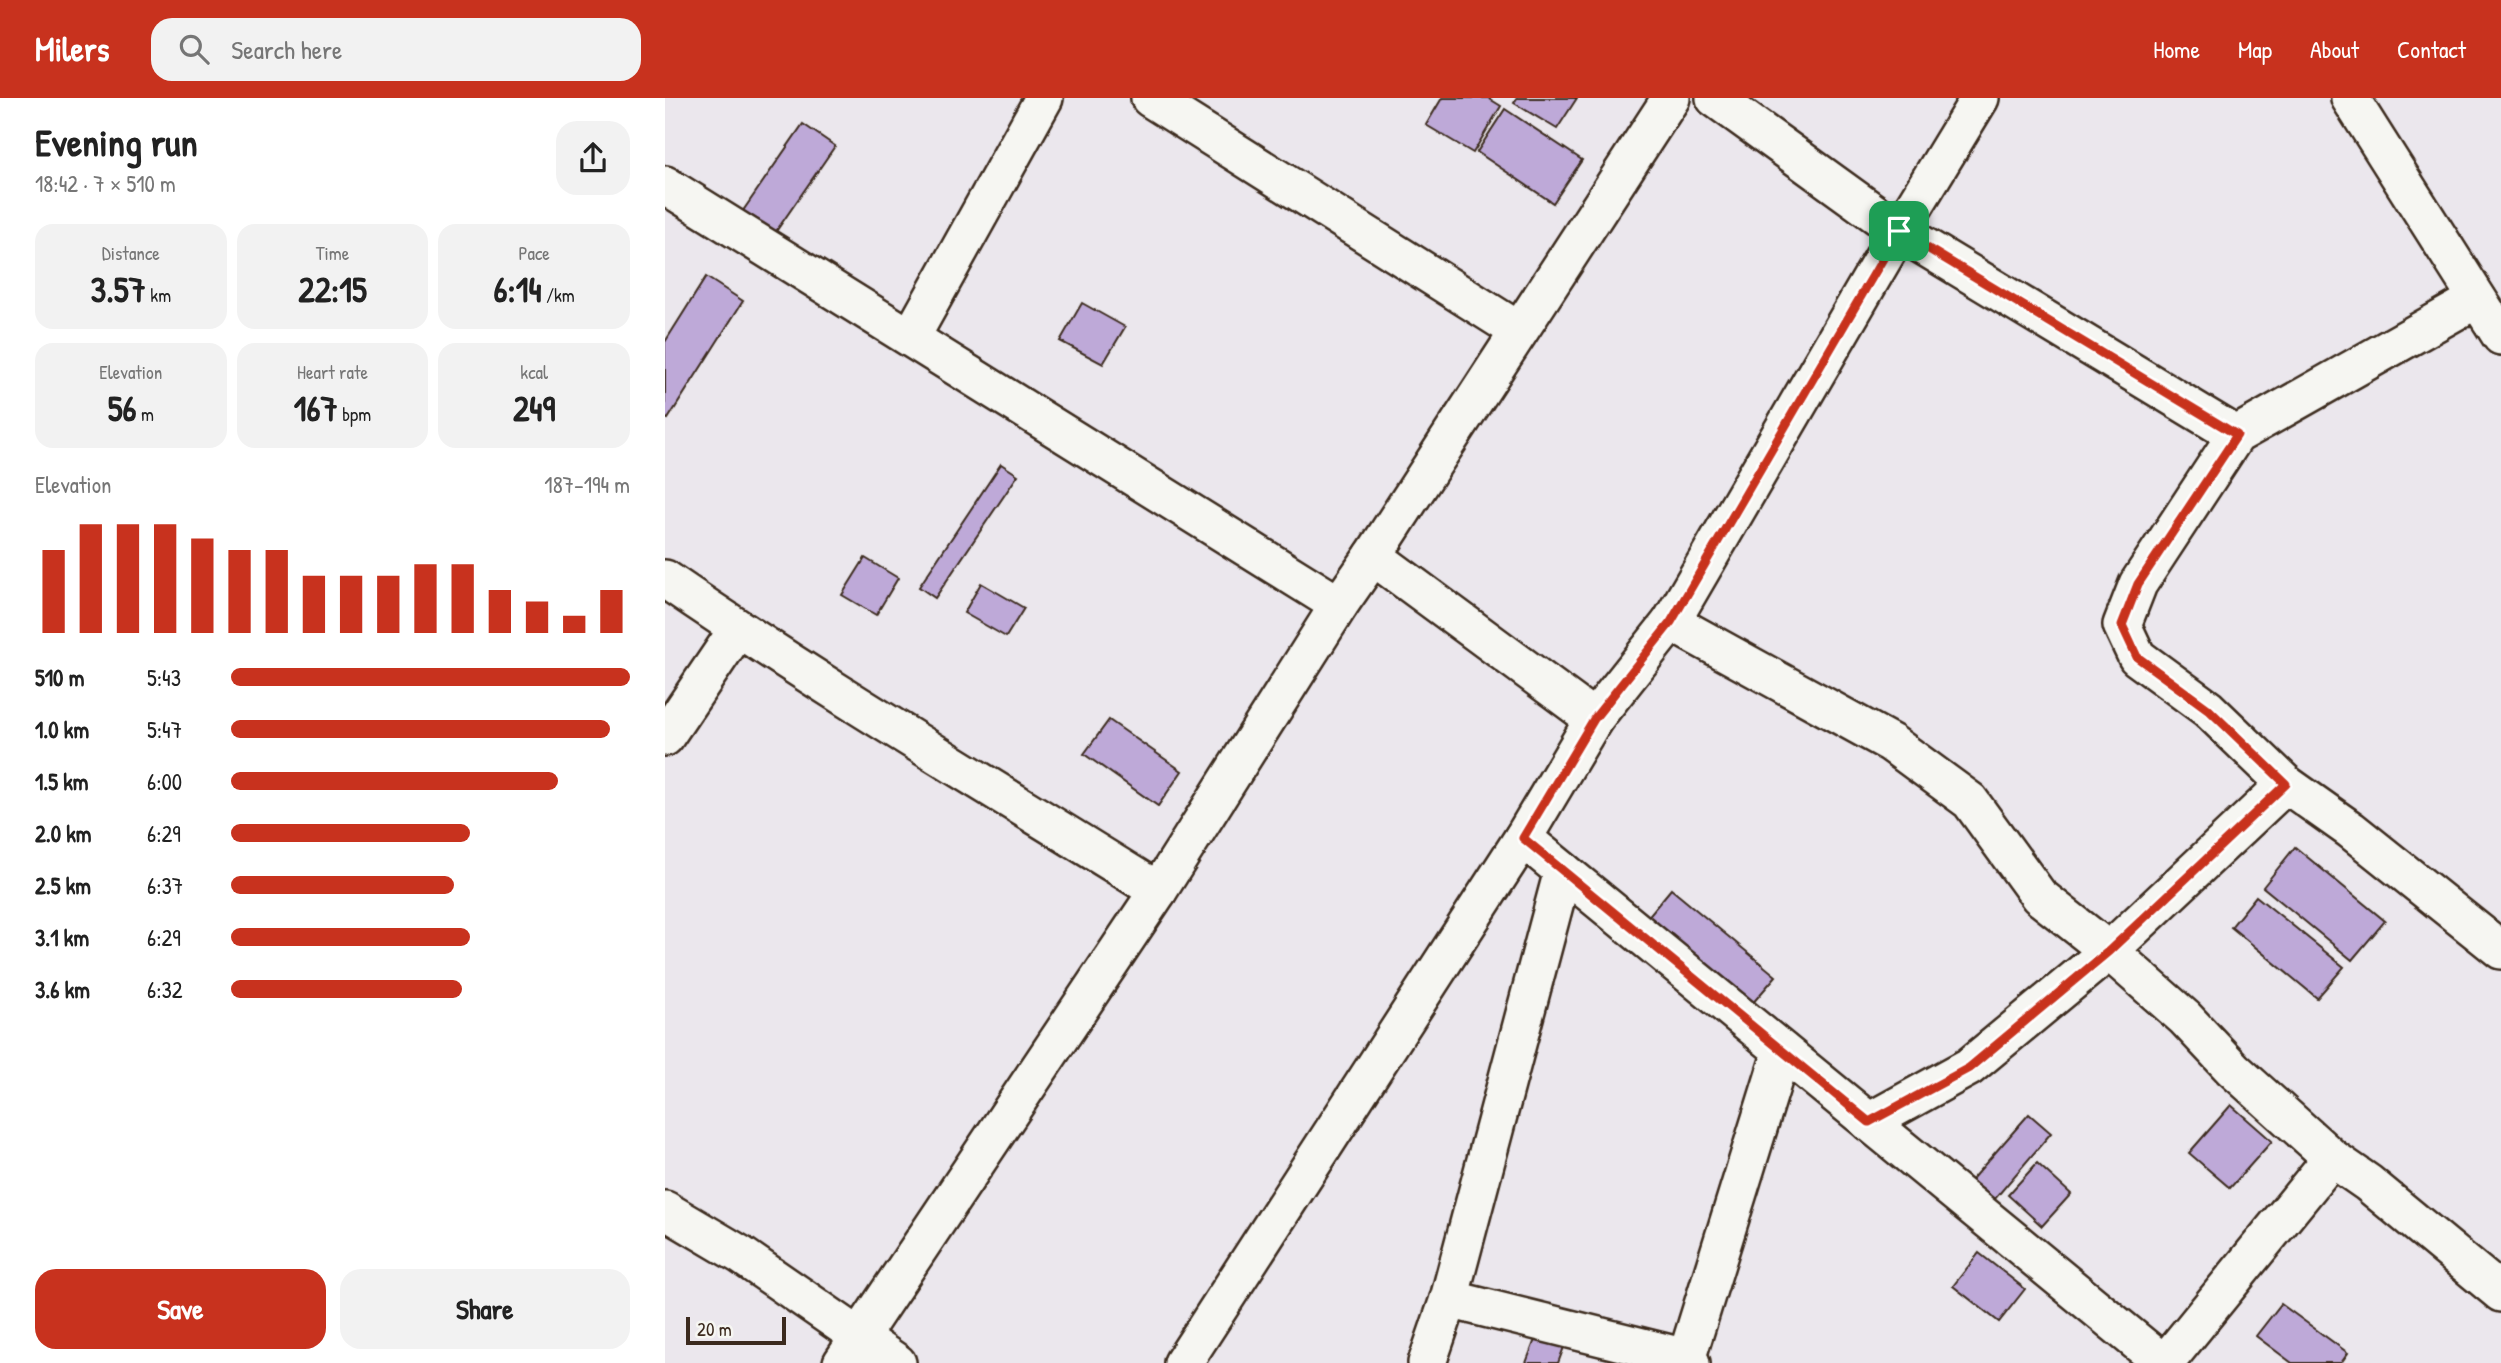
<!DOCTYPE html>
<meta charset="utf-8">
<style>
body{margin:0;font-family:"Patrick Hand",sans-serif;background:#f2f2f2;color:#222;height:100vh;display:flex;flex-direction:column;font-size:26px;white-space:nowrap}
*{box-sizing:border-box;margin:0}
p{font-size:23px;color:#767676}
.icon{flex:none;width:38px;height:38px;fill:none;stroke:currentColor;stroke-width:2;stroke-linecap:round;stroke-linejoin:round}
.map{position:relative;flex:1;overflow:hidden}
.drawer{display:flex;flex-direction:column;background:#fff;width:665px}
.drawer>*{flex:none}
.scale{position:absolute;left:21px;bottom:18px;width:100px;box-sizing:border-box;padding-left:7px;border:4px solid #3b2a1e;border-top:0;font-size:19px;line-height:24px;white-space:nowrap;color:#3b2a1e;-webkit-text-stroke:5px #f6f6f2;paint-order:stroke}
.pin{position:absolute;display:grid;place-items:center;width:60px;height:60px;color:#fff;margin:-30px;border-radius:14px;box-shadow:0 4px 10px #0006}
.round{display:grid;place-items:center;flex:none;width:74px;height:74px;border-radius:21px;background:#f2f2f2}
.summary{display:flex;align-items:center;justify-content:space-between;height:119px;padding:0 35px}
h1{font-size:38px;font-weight:800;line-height:52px}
.metrics{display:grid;grid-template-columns:repeat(3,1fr);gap:10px;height:119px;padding:7px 35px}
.metrics div{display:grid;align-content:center;border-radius:18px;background:#f2f2f2;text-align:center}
.metrics b{font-size:35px;font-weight:800}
.metrics small{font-size:19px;font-weight:400}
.metrics p{font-size:19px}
.chart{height:196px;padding:14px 35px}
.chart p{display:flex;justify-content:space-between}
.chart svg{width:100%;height:126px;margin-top:7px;stroke:#c8321e;stroke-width:6}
.primary-button{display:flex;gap:14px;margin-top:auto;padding:14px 35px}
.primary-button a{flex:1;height:80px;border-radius:21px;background:#c8321e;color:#fff;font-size:28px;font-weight:800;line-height:80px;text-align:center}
.primary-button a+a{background:#f2f2f2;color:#222}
ul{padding:0 35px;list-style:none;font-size:23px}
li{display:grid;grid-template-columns:112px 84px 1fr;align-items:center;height:52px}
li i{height:18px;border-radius:9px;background:#c8321e}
header{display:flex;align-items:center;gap:42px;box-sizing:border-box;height:98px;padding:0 35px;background:#c8321e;color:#fff}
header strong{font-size:33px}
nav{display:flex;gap:38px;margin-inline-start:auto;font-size:24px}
.search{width:490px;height:63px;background:#f2f2f2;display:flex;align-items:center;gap:18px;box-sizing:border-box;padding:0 24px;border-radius:21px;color:#767676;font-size:26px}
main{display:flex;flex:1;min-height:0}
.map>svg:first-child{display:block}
.building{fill:#bea9d8;stroke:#3b2a1e;stroke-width:2}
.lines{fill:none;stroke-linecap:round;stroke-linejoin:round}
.minor-casing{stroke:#3b2a1e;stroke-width:42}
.minor{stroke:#f6f6f2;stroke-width:37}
.route-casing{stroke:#fff;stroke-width:14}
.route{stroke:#c8321e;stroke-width:9}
</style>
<header>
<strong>Milers</strong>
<div class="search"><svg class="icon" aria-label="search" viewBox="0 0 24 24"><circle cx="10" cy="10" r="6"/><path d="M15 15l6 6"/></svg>Search here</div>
<nav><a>Home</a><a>Map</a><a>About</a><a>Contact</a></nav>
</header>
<main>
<section class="drawer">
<div class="summary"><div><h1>Evening run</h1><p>18:42 · 7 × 510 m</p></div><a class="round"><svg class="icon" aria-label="share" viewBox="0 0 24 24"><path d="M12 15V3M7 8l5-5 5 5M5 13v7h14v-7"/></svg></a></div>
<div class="metrics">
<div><p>Distance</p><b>3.57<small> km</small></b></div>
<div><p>Time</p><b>22:15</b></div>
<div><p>Pace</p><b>6:14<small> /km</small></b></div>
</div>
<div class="metrics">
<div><p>Elevation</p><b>56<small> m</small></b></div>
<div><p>Heart rate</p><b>167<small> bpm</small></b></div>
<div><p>kcal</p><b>249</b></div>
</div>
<div class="chart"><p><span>Elevation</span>187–194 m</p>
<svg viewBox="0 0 160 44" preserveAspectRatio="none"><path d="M5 44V15M15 44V6M25 44V6M35 44V6M45 44V11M55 44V15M65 44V15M75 44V24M85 44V24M95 44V24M105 44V20M115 44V20M125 44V29M135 44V33M145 44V38M155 44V29"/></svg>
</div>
<ul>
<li><b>510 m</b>5:43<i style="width:100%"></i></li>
<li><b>1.0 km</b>5:47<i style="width:95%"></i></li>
<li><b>1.5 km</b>6:00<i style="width:82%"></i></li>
<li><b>2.0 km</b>6:29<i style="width:60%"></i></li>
<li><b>2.5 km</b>6:37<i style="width:56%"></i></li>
<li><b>3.1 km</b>6:29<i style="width:60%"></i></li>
<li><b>3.6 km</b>6:32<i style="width:58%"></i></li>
</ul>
<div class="primary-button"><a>Save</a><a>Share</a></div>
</section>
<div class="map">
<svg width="1836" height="1265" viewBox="0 0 1836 1265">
<rect width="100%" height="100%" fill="#ebe7ed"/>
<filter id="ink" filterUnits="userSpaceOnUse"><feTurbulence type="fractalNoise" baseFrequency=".0143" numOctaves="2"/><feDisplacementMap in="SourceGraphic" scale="14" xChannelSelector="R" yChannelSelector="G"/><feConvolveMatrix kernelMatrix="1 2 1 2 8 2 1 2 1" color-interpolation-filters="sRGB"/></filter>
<g filter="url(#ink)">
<g class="building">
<path d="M 777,0 L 823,0 L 836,8 L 808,55 L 761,27 Z"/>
<path d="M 852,0 L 912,0 L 892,31 L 849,5 Z"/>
<path d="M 840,11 L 917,62 L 888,105 L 812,54 Z"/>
<path d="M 138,26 L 170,48 L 105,142 L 73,120 Z"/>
<path d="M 41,179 L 78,203 L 3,321 L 0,320 L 0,244 Z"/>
<path d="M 417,205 L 460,229 L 438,266 L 395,243 Z"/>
<path d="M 336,366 L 353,377 L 270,500 L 254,489 Z"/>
<path d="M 200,460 L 233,480 L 211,517 L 177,497 Z"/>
<path d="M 316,485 L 359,510 L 341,539 L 299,515 Z"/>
<path d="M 444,622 L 517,673 L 493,708 L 419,656 Z"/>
<path d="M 1630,749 L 1720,823 L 1687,862 L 1598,789 Z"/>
<path d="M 1006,791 L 1111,878 L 1080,914 L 976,827 Z"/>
<path d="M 1591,798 L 1679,869 L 1652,900 L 1566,829 Z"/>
<path d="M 1566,1007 L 1607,1043 L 1565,1090 L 1524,1055 Z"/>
<path d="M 1364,1016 L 1386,1035 L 1323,1109 L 1300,1089 Z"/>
<path d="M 1372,1065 L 1406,1096 L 1377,1128 L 1343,1097 Z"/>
<path d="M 1314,1155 L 1360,1191 L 1334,1224 L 1288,1188 Z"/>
<path d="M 1616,1206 L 1683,1255 L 1676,1265 L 1627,1265 L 1591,1238 Z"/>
<path d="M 871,1239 L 899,1249 L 893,1265 L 861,1265 Z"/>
</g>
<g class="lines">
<g class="minor-casing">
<g id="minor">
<path d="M 485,0 L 854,233"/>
<path d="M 1050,0 L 1234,133 L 1571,337"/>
<path d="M 1685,0 L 1836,238"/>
<path d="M 0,87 L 674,507"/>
<path d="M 1812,201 L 1571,337 L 1473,486 L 1457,527 L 1472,559 L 1543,611 L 1621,686 L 1686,732 L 1836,852"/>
<path d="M 246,239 L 379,0"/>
<path d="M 708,458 L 929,621"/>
<path d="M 0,481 C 160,591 328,690 493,793"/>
<path d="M 1006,524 L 1226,645 L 1305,703 L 1374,798 L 1444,853 L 1520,920 L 1568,971 L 1667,1060 L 1703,1085 L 1836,1195"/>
<path d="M 0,639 L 73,531"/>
<path d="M 858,740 L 1498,1265"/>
<path d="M 1204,1024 L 1304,969 L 1444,853 L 1621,686"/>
<path d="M 0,1112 L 76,1157 L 232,1265"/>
<path d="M 784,1201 L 1021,1260 L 1026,1265"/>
<path d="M 177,1265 L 493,793 L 674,507 L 708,458 L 1006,0"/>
<path d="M 518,1265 L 858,740 L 929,621 L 1006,524 L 1234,133 L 1315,0"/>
<path d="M 762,1265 L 784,1201 L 898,773"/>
<path d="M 1020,1265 L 1117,953"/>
<path d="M 1500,1265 L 1667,1060"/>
</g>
</g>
<use href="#minor" class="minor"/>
</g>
</g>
<g class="lines" filter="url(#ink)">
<g class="route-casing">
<path id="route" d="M 1234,133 L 1572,337 L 1473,486 L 1457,527 L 1472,559 L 1543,611 L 1621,686 L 1444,853 L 1304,970 L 1204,1024 L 858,740 L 929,621 L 1006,524 Z"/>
</g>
<use href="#route" class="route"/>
</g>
</svg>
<div class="scale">20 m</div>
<div class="pin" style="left:1234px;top:133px;background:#1e9e55"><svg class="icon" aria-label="arrive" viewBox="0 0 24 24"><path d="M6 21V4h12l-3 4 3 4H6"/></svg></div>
</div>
</main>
